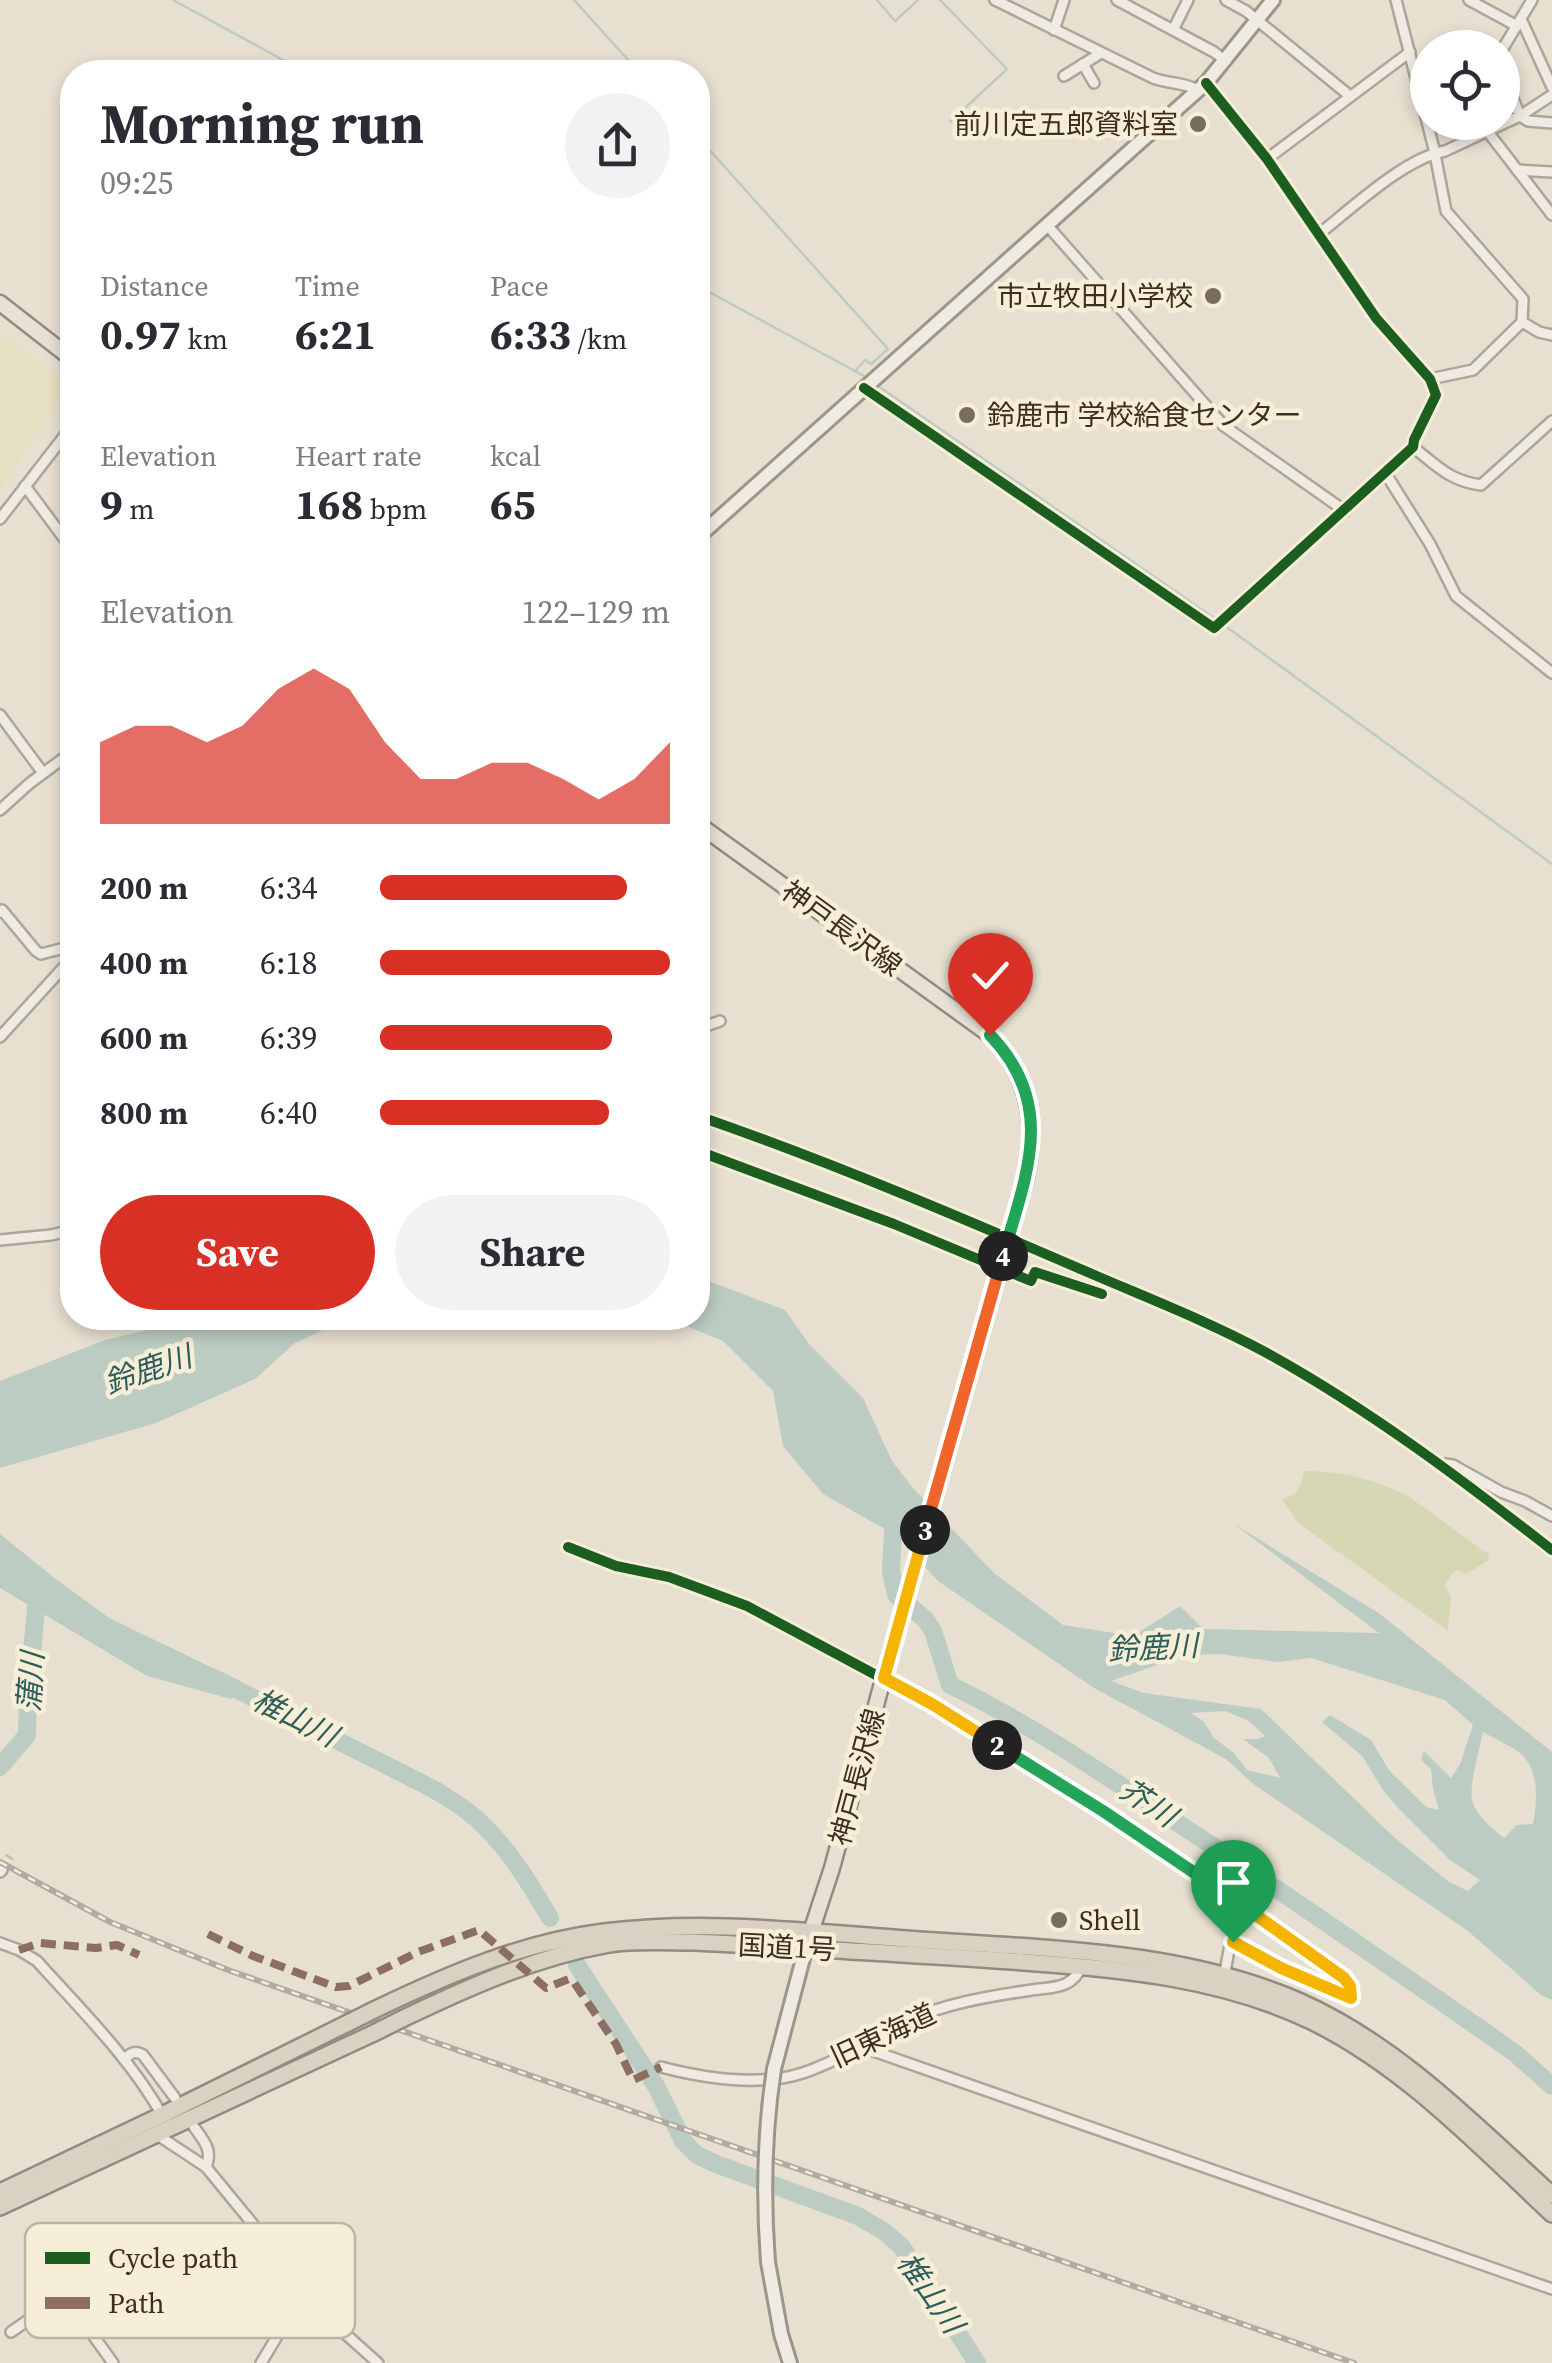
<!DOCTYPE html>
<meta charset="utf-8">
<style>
body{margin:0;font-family:"Source Serif 4","Noto Sans JP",serif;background:#f2f2f3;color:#2b2b33;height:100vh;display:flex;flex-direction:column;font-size:38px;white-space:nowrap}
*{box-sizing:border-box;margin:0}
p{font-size:32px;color:#7c7c81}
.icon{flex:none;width:55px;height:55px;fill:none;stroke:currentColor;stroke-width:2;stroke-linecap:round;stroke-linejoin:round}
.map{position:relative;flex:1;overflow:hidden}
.drawer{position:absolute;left:60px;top:60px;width:650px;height:1270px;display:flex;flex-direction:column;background:#fff;border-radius:40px;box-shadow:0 5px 15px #0003}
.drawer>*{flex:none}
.buttons{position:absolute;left:1410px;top:30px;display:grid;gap:20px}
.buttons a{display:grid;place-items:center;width:110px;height:110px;border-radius:50%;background:#fff;box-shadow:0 5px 15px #0003;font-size:50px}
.pin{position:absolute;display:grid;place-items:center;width:85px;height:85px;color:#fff;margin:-102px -42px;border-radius:50% 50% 50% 0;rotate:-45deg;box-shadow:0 0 10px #0007}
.pin .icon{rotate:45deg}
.km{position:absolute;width:50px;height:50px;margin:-25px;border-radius:50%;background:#222;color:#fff;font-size:28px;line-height:50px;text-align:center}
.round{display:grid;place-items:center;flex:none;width:105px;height:105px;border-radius:52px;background:#f2f2f3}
.headline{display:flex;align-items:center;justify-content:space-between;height:170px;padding:0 40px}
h1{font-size:55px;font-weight:700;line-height:75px}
.stats{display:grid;grid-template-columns:repeat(3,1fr);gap:15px;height:170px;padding:10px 40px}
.stats div{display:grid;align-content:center}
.stats b{font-size:42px;font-weight:700}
.stats small{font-size:28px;font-weight:400}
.stats p{font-size:28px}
.chart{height:280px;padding:20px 40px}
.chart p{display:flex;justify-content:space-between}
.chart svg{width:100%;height:180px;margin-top:10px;fill:#d93025;opacity:.7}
.primary-button{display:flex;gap:20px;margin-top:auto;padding:20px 40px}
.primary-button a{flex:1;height:115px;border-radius:60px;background:#d93025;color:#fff;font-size:40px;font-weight:700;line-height:115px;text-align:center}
.primary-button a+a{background:#f2f2f3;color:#2b2b33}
ul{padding:0 40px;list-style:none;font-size:32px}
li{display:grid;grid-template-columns:160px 120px 1fr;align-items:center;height:75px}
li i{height:25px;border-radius:12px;background:#d93025}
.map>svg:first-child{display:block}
.farmland{fill:#e6dfc2}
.green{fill:#d6d7b3}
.water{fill:#bcccc2;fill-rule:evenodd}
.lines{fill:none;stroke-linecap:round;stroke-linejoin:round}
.stream{stroke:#bcccc2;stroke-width:2.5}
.river{stroke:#bcccc2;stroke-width:18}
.street-tunnel{stroke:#c5bcae;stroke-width:9;stroke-dasharray:9 4.5;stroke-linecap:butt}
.street-casing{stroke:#ada599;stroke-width:14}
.secondary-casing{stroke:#9c958a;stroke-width:18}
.primary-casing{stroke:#928b80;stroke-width:19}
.highway-casing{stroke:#928b80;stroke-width:20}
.street{stroke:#efebe3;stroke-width:9}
.secondary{stroke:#efebe3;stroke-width:12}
.primary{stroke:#e6e1d4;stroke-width:14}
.highway{stroke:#dad1c2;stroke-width:15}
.rail-casing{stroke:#afaaa2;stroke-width:6}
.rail{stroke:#f7eed8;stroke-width:2.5;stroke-dasharray:8;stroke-linecap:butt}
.secondary-bridge-casing{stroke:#9c958a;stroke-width:18;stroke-linecap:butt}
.highway-bridge-casing{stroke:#928b80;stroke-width:20;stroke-linecap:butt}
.secondary-bridge{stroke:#efebe3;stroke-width:12}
.highway-bridge{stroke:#dad1c2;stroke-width:15}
.quiet{stroke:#8d6e63;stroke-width:8;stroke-dasharray:15 8;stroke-linecap:butt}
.cycleway-casing{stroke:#f7eed8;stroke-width:16}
.cycleway{stroke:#1b5e20;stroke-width:10}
.split-1-casing{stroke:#fff;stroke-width:20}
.split-2-casing{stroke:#fff;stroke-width:20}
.split-3-casing{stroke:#fff;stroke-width:20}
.split-4-casing{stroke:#fff;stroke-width:20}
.split-5-casing{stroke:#fff;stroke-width:20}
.split-1{stroke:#f5b400;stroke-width:12}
.split-2{stroke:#22a559;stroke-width:12}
.split-3{stroke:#f5b400;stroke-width:12}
.split-4{stroke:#f0652b;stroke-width:12}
.split-5{stroke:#22a559;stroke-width:12}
.poi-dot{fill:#786c5e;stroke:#f7eed8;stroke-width:4}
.labels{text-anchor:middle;stroke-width:9;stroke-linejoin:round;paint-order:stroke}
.poi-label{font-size:28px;fill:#3d2e20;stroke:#f7eed8;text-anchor:end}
.street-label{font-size:28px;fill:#3d2e20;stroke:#f7eed8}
.water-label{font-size:30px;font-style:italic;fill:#2f5d5a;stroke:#f7eed8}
.key{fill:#f7eed8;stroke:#bfb4a1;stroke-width:2.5}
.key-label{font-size:28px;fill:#3d2e20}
</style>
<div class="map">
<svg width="1552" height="2363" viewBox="0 0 1552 2363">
<rect width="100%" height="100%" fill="#e7e0d1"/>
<path class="farmland" d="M 0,332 L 68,384 L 0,491 Z"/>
<path class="green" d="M 1304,1471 C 1344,1472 1372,1478 1408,1496 L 1488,1554 L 1489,1560 L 1466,1574 L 1458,1570 C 1450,1574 1448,1579 1445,1587 L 1451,1596 L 1448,1631 L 1297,1522 L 1282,1499 C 1298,1495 1301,1487 1304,1471 Z"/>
<g class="water">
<path d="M 698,1277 L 785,1310 L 809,1344 L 863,1398 L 892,1461 L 913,1488 L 994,1573 L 1063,1625 L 1133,1636 L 1180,1606 L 1203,1629 L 1379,1633 L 1234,1524 L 1380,1614 L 1552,1752 L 1552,2000 L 1541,1995 L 1468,1931 L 1252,1783 L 1226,1759 L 1094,1688 L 938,1581 L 897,1536 L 823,1494 L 783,1446 L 773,1391 L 723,1341 L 667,1318 L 698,1318 ZM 1220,1654 L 1278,1662 L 1311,1658 L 1445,1700 L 1473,1725 L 1460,1764 L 1451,1778 L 1424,1751 L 1421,1760 L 1431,1769 L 1433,1789 L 1439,1810 L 1426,1807 L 1389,1770 L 1371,1740 L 1330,1715 L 1322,1722 L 1363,1757 L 1383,1790 L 1400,1810 L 1450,1860 L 1480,1880 L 1468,1891 L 1449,1882 L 1395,1838 L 1261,1709 L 1144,1693 L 1111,1681 L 1186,1655 ZM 1225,1711 L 1249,1721 L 1265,1736 L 1258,1739 L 1243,1739 L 1269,1758 L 1280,1778 L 1247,1770 L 1234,1753 L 1214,1738 L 1204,1722 L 1191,1713 ZM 1483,1732 C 1495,1739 1509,1745 1520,1753 C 1540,1770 1537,1801 1533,1824 L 1517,1825 L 1504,1838 C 1493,1829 1475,1815 1472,1799 C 1469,1786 1480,1747 1483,1732 Z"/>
<path d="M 198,1318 L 349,1318 L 295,1343 L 255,1379 L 156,1423 L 0,1468 L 0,1381 L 105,1340 Z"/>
<path d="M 0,1534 L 52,1576 L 109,1618 L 240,1681 L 231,1699 L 147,1676 L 0,1588 Z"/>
</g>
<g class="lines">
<g class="stream">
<path d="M 173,0 L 305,72"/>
<path d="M 574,0 L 639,72"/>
<path d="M 877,0 L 895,21 L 918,0"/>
<path d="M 940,0 L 1007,69 L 950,122"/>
<path d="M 698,137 L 888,349 L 871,364 L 865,360 L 855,371"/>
<path d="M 698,286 L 864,376"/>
<path d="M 878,386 L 1214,618"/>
<path d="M 1228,628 L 1552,864"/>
</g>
<g class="river">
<path d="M 894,1510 L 891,1571 L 896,1595 L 925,1619 L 933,1631 L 950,1685 C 1023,1720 1091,1766 1158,1810 C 1268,1882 1377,1957 1485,2032 L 1516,2054 L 1552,2086"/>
<path d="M 218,1680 L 435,1790 C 451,1800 467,1809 480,1822 C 509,1849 530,1884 550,1918"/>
<path d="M 0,1767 L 27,1735 L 28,1694 L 38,1588"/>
<path d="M 577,1965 L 656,2086 L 683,2141 L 697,2155 L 716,2164 L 858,2216 L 885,2232 L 901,2246 L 915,2266 L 977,2363"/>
</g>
<path class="street-tunnel" d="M 2,1870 L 10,1856"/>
<g class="street-casing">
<g id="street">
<path d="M 995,0 L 1153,78 C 1169,84 1183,82 1198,90"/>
<path d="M 1117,0 L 1214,52 L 1226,61"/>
<path d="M 1226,0 L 1246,11 L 1350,96"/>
<path d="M 1396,0 L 1434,149 L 1446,211 L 1523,299 L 1522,322 L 1473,370 L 1430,379"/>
<path d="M 1469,0 L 1517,26"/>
<path d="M 1521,19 L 1552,87"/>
<path d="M 1054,30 L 1064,0"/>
<path d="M 1173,30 L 1188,0"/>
<path d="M 1502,50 L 1532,0"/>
<path d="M 1083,64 L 1094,83"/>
<path d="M 1502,71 L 1520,116 L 1528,121 L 1552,123"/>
<path d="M 1064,76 L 1101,53"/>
<path d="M 1488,132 L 1552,215"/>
<path d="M 1267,159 L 1410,52"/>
<path d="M 1517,170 L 1552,172"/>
<path d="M 1047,225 L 1224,426 L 1345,511"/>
<path d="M 1319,234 C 1352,208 1405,158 1445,151 L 1520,116 L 1552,95"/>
<path d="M 1522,322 L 1539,332 L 1552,335"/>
<path d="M 864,388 L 1214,628 L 1413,447 L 1414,440 L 1436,395 L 1430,379 L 1376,318 L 1267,159 L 1206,83"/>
<path d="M 1413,447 C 1437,466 1450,481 1481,485 L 1552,421"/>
<path d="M 1386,474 L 1430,544 L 1456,596 L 1552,673"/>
<path d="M 25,486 L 72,549"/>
<path d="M 0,519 L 72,426"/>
<path d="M 0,715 L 43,773"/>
<path d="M 0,810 L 30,783 L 72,752"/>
<path d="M 0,912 L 2,910 L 36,951 L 41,954 L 72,946"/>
<path d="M 698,1029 L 720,1021"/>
<path d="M 0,1037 L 72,958"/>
<path d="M 698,1116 C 834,1163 967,1220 1099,1277 C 1155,1301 1211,1323 1265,1352 C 1367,1408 1460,1478 1552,1550"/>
<path d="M 0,1240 L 51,1235 L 72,1230"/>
<path d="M 1445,1464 L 1453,1465 L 1501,1492 L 1525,1501 L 1552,1516"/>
<path d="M 568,1547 L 616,1566 L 669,1577 L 747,1606 L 932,1705 L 1153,1845 L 1344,1978 L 1349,1987 L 1351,1998"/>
<path d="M 0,1872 L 2,1870"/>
<path d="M 0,1943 L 19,1950 L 37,1961 C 81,2010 130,2058 162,2115"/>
<path d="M 1224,1977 L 1229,1950 L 1233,1942 L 1281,1968 L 1351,1998"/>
<path d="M 859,2046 L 1552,2289"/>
<path d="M 124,2059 C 131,2053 135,2050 143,2055 L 175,2098"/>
<path d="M 661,2067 C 699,2077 742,2084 782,2078 C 824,2072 868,2039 907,2021 C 944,2004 985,1997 1025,1991 C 1051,1986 1070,1992 1083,1965"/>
<path d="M 194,2127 C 204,2141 213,2150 206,2167"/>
<path d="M 156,2134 L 206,2167 L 298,2279 L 323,2314 L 378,2363"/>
<path d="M 11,2332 L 64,2295 L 113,2363"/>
<path d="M 261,2363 L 288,2318 L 312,2300"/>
</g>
</g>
<g class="secondary-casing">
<g id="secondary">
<path d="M 698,537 L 1206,83 L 1273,0"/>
<path d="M 774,2069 L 806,1947"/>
<path d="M 768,2262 L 781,2334 L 790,2363"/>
</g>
</g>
<g class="primary-casing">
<g id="primary">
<path d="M 0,303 L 72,359"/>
<path d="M 698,824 L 990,1035 C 1028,1075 1038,1124 1026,1177 L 885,1672 L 832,1868 L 808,1941"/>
</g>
</g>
<g class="highway-casing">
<g id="highway">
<path d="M 376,2009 C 449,1974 523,1942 604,1932 C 704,1919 807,1932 907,1939 C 1038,1949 1178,1948 1301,2002 C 1399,2046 1474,2124 1552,2195"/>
<path d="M 404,2018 C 471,1986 536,1957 609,1944 C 636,1940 665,1942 692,1942 C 740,1944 788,1947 836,1950 C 899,1954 961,1957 1024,1962 C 1123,1969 1221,1978 1311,2021 C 1405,2067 1477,2144 1552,2214"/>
<path d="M 0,2192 L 162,2115 L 348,2023"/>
<path d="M 0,2207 L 374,2033"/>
</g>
</g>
<use href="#street" class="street"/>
<use href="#secondary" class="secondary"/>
<use href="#primary" class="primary"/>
<use href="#highway" class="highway"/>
<g class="rail-casing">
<path id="rail" d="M 0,1862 L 110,1922 L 228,1970 L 1354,2363"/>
</g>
<use href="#rail" class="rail"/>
<g class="secondary-bridge-casing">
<path id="secondary-bridge" d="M 768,2262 C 763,2196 764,2134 774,2069"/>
</g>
<g class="highway-bridge-casing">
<g id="highway-bridge">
<path d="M 348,2023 L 376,2009"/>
<path d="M 374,2033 L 404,2018"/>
</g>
</g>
<use href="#secondary-bridge" class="secondary-bridge"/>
<use href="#highway-bridge" class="highway-bridge"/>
<g class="quiet">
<path d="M 208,1934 L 253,1956 L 336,1987 L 349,1986 L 418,1952 L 479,1930 L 546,1988 L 569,1979 L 573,1981 L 616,2044 L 633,2080 L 661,2067"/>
<path d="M 19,1950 L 40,1943 L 96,1948 L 117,1945 L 139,1955"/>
</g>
<g class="cycleway-casing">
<g id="cycleway">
<path d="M 864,388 L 1214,628 L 1413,447 L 1414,440 L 1436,395 L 1430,379 L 1376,318 L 1267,159 L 1206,83"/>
<path d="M 698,1116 C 834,1163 967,1220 1099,1277 C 1155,1301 1211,1323 1265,1352 C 1367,1408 1460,1478 1552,1550"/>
<path d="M 698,1151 L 894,1224 L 1031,1281 L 1035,1272 L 1102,1294"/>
<path d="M 568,1547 L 616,1566 L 669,1577 L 747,1606 L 932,1705 L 1153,1845 L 1344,1978 L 1349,1987 L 1351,1998"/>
</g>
</g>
<use href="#cycleway" class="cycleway"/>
</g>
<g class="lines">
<g class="split-1-casing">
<path id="split-1" d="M 1233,1942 L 1281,1968 L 1351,1998 L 1350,1986 L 1344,1978 L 1236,1901"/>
</g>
<g class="split-2-casing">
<path id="split-2" d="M 997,1745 L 1103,1811 L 1236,1901"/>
</g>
<g class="split-3-casing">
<path id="split-3" d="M 925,1530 L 884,1678 L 932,1704 L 997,1745"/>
</g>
<g class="split-4-casing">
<path id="split-4" d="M 925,1530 L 1003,1256"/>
</g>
<g class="split-5-casing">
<path id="split-5" d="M 990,1035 C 1058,1105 1026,1175 1003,1256"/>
</g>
<use href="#split-1" class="split-1"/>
<use href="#split-2" class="split-2"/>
<use href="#split-3" class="split-3"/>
<use href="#split-4" class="split-4"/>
<use href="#split-5" class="split-5"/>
</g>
<g class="poi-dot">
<circle cx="1198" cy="124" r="10"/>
<circle cx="1213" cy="296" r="10"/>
<circle cx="967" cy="415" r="10"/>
<circle cx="1059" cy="1920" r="10"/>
</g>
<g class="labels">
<g class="poi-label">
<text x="1178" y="134">前川定五郎資料室</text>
<text x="1193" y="306">市立牧田小学校</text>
<text x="987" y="425" text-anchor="start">鈴鹿市 学校給食センター</text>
<text x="1079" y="1930" text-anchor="start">Shell</text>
</g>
<g class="street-label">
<text transform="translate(842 928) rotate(36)" y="10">神戸長沢線</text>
<text transform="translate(857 1777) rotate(-75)" y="10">神戸長沢線</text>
<text transform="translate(787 1947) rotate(3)" y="10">国道1号</text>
<text transform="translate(883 2035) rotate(-25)" y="10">旧東海道</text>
</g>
<g class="water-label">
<text transform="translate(148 1370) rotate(-19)" y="10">鈴鹿川</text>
<text transform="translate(1153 1648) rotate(-3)" y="10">鈴鹿川</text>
<text transform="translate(31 1682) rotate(-86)" y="10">蒲川</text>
<text transform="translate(295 1718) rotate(27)" y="10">椎山川</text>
<text transform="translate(1148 1803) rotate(33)" y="10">芥川</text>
<text transform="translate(930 2293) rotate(55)" y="10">椎山川</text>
</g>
</g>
<rect x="25" y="2223" width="330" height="115" rx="15" class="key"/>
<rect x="45" y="2252" width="45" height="12" fill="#1b5e20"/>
<rect x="45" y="2297" width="45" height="12" fill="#8d6e63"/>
<g class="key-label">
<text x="108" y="2268">Cycle path</text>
<text x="108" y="2313">Path</text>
</g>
</svg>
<div class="buttons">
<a><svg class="icon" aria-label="locate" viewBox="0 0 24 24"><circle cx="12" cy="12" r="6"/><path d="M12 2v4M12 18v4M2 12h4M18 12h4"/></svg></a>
</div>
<div class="pin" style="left:1233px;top:1942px;background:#1e9e55"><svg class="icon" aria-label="arrive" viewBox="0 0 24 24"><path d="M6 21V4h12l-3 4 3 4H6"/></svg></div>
<div class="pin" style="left:990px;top:1035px;background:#d93025"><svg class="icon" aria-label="check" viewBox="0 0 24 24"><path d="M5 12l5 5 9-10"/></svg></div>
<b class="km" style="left:997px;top:1745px">2</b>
<b class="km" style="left:925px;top:1530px">3</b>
<b class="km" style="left:1003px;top:1256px">4</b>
<section class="drawer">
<div class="headline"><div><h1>Morning run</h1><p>09:25</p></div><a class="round"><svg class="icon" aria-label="share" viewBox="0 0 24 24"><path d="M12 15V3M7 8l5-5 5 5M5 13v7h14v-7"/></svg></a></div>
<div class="stats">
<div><p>Distance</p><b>0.97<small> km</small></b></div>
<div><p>Time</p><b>6:21</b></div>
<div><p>Pace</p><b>6:33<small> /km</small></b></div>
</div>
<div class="stats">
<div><p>Elevation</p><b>9<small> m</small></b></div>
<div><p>Heart rate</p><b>168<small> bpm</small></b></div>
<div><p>kcal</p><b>65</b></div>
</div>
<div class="chart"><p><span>Elevation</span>122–129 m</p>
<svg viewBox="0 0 160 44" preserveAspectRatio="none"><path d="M0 44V24L10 20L20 20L30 24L40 20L50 11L60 6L70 11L80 24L90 33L100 33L110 29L120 29L130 33L140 38L150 33L160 24V44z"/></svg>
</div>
<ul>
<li><b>200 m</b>6:34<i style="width:85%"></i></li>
<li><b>400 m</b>6:18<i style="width:100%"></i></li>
<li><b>600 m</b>6:39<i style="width:80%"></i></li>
<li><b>800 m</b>6:40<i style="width:79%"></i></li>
</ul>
<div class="primary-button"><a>Save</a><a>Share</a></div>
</section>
</div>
